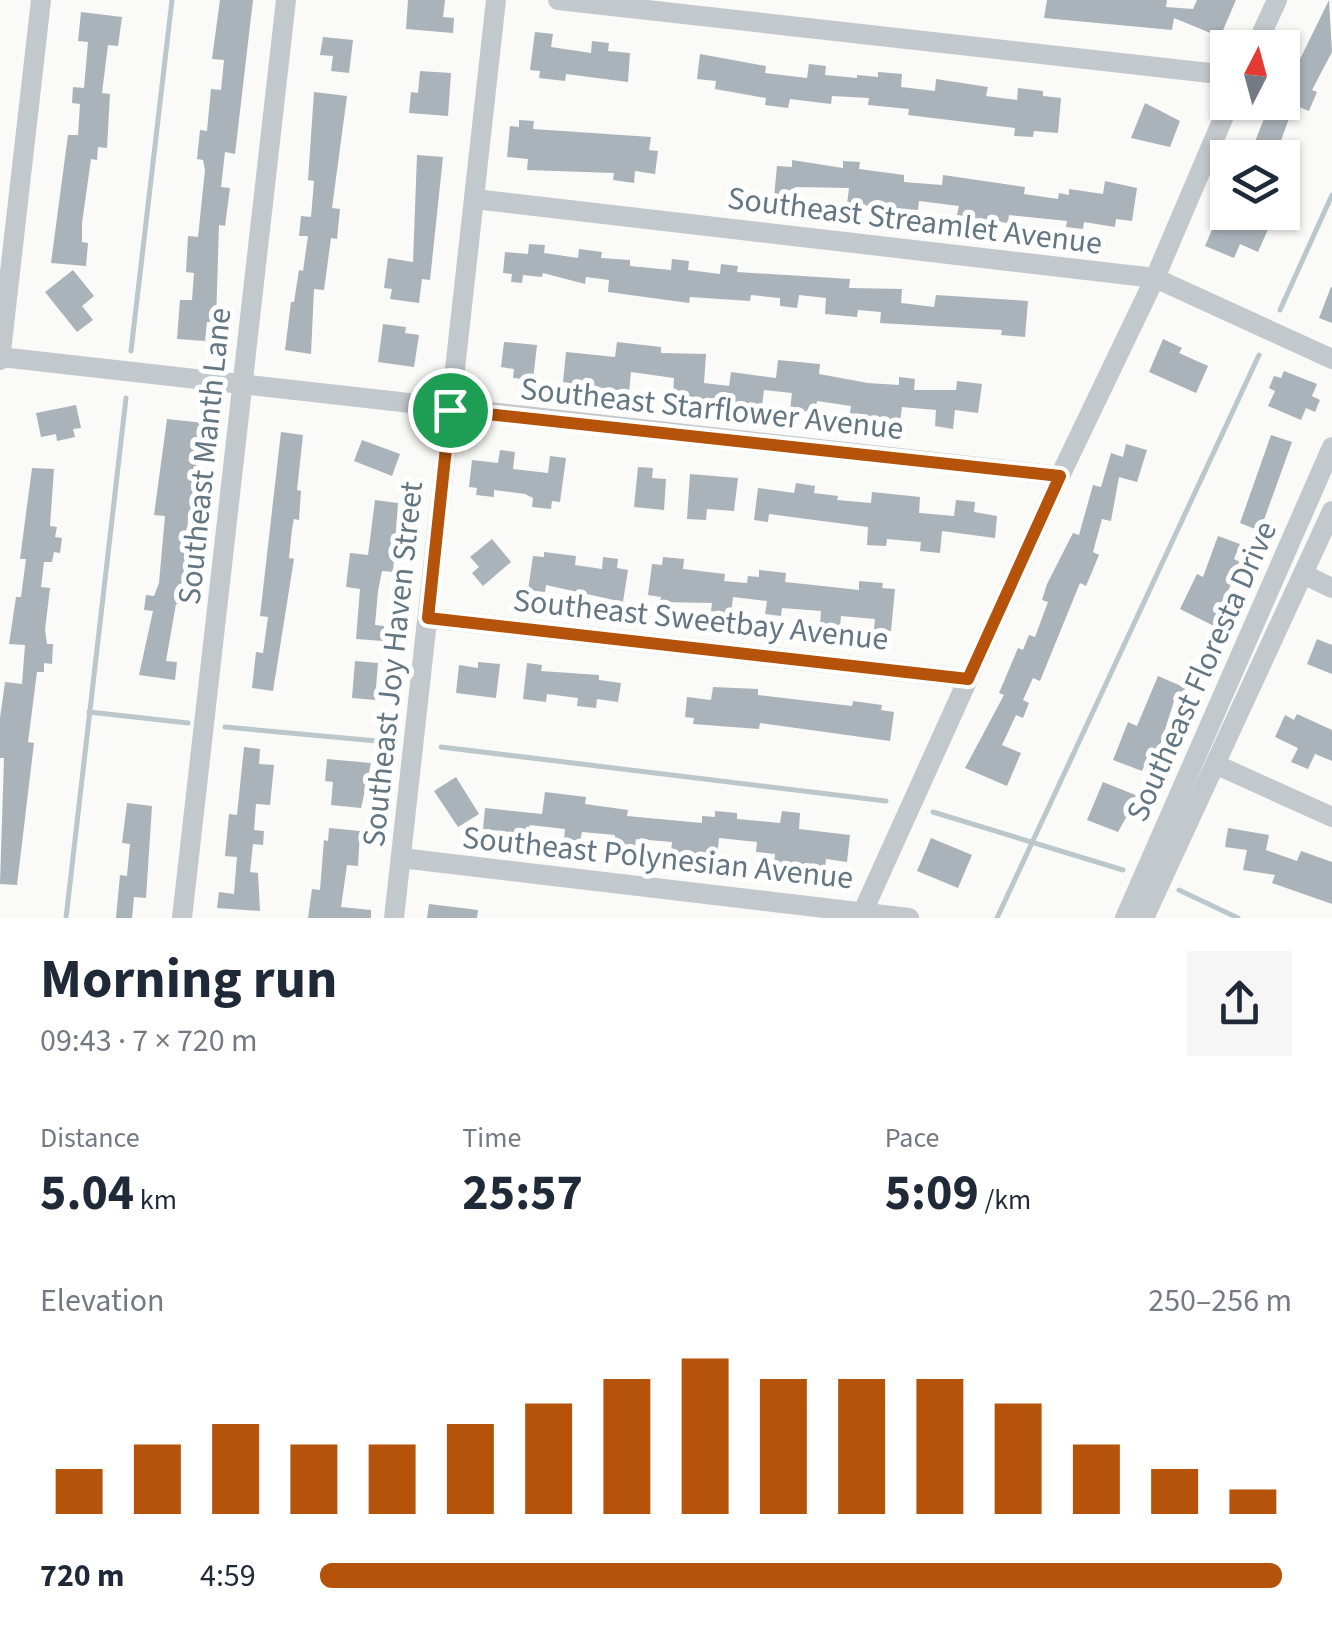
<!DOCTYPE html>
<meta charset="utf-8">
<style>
body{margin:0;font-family:"Source Sans 3",sans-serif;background:#f6f6f7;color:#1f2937;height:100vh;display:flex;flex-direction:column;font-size:38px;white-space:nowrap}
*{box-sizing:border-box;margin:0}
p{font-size:32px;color:#747a83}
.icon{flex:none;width:55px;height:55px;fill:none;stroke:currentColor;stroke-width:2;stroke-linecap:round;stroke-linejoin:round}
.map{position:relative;height:918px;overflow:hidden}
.side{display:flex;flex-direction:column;background:#fff;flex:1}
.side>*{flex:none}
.needle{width:65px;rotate:6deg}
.buttons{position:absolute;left:1210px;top:30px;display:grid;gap:20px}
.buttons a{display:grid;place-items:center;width:90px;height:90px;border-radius:0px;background:#fff;box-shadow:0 2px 8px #0004;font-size:50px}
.pin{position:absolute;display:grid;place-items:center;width:85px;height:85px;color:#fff;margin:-42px;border:5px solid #fff;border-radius:50%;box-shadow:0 2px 10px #0007}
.round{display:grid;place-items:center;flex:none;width:105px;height:105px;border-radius:0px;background:#f6f6f7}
.summary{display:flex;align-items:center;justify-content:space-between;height:170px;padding:0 40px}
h1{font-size:55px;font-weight:700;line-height:75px}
.stats{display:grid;grid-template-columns:repeat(3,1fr);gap:15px;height:170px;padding:10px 40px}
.stats div{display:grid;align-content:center}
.stats b{font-size:50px;font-weight:700}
.stats small{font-size:28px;font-weight:400}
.stats p{font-size:28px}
.chart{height:280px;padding:20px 40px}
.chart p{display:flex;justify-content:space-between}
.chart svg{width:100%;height:180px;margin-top:10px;stroke:#b45309;stroke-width:6}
ul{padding:0 40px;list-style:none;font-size:32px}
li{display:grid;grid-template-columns:160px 120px 1fr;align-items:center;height:75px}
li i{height:25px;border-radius:12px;background:#b45309}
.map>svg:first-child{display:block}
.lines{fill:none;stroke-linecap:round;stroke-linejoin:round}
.stream{stroke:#bbc7cb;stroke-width:5}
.building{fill:#aab3b9}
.minor{stroke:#c3c8cc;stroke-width:20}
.route-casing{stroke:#fff;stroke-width:20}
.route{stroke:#b45309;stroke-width:12}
.labels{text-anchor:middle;stroke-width:10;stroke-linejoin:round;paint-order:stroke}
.street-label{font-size:32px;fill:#657683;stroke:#fff}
</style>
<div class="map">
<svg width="1332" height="918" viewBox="0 0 1332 918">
<rect width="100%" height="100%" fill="#fafaf8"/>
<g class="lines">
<g class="stream">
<path d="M 1280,310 L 1332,195"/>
<path d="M 131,351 L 172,0"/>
<path d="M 89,712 L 188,723"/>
<path d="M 225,727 L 388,742"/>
<path d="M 441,747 L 886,801"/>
<path d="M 933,812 L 1123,870"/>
<path d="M 1179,890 L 1238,918"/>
<path d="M 66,918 L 126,398"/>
<path d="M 997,918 L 1259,355"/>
</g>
</g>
<g class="building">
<path d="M 220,0 L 253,0 L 235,154 L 225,152 L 221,187 L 230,188 L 225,226 L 219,225 L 216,322 L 207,322 L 205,341 L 177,339 L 180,300 L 192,300 L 194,273 L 186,272 L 188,236 L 198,237 L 205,170 L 203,160 L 197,159 L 200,130 L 207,131 L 211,89 L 221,90 L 224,60 L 212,59 Z"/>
<path d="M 408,0 L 445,0 L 443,17 L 454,18 L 453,33 L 406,29 Z"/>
<path d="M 1047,0 L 1167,0 L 1166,7 L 1193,9 L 1197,0 L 1236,0 L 1220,37 L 1174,18 L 1172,30 L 1044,18 Z"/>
<path d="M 1329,0 L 1332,52 L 1312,90 L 1317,92 L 1309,111 L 1294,105 L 1276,154 L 1254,144 L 1267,111 L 1282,118 L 1282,96 Z"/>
<path d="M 81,12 L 122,17 L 118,46 L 108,45 L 102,93 L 110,94 L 107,148 L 98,147 L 97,160 L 91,159 L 82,223 L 82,242 L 88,243 L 86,266 L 51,263 L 68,135 L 78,135 L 80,104 L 72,103 L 73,87 L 84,88 L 88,42 L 78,41 Z"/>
<path d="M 535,32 L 553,34 L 551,47 L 591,53 L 592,41 L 609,43 L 608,51 L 630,53 L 628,82 L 566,74 L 565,81 L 539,78 L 540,71 L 530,70 Z"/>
<path d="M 323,37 L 353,40 L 349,73 L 331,71 L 333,56 L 320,55 Z"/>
<path d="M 700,54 L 766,66 L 765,73 L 807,78 L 809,64 L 826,66 L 825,75 L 857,78 L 857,75 L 878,77 L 878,72 L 902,74 L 901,87 L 935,91 L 936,79 L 988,87 L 986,96 L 1017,100 L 1018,88 L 1043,91 L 1043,96 L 1061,98 L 1058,133 L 1034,131 L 1033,137 L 1014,136 L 1015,128 L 908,115 L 909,109 L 868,105 L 869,98 L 832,96 L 831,104 L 790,99 L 788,108 L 765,105 L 766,98 L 715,89 L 716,81 L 697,79 Z"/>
<path d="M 420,71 L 451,73 L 448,116 L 409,113 L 411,92 L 418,93 Z"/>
<path d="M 314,92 L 347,96 L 332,208 L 340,209 L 337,239 L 331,238 L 324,290 L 314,289 L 311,354 L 285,350 L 291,302 L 294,302 L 299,270 L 303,271 L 308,236 L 299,236 L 301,216 L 311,217 L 314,181 L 308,180 Z"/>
<path d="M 1145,103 L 1180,121 L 1170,147 L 1131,138 Z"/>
<path d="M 519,120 L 534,121 L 533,129 L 651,137 L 649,150 L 658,151 L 655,174 L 635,171 L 634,183 L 613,180 L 614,173 L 527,170 L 528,159 L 507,157 L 510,126 L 519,127 Z"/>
<path d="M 417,155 L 443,157 L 430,280 L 422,279 L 419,303 L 390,299 L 392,289 L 384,288 L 388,258 L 413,262 Z"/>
<path d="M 792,160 L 843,168 L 843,161 L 860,162 L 859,169 L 904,175 L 904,182 L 942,185 L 943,175 L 1025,187 L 1024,194 L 1058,199 L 1059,193 L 1069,195 L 1069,189 L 1103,194 L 1105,181 L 1137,188 L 1132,221 L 1116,219 L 1115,227 L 1084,222 L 1083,229 L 1066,227 L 1067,221 L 1009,215 L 1008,223 L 957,215 L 959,206 L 919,201 L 918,210 L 847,204 L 849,188 L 795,187 L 794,200 L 774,197 L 777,166 L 792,167 Z"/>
<path d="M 1222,206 L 1269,227 L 1258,252 L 1240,244 L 1234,258 L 1205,246 Z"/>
<path d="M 529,244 L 545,245 L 544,253 L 578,258 L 579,249 L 602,252 L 601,258 L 630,260 L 630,266 L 671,270 L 672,259 L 689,261 L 688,270 L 720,274 L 721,264 L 738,266 L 737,272 L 850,279 L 849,288 L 902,289 L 901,303 L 934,307 L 936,295 L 1028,301 L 1025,337 L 1001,335 L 1002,330 L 880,323 L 881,312 L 858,310 L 857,317 L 825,314 L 826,298 L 799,295 L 797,308 L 780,306 L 780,298 L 751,295 L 750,301 L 690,297 L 689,303 L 608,292 L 609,280 L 586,277 L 585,284 L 543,273 L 542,277 L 523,275 L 522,283 L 511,282 L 512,274 L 503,273 L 505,252 L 528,254 Z"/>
<path d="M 73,270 L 94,296 L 82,306 L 93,320 L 77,332 L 45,292 Z"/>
<path d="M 1331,287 L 1332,287 L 1332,323 L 1319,318 Z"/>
<path d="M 383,324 L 406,327 L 405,333 L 419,335 L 414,367 L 378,362 Z"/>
<path d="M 1163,339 L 1182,348 L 1179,353 L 1208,366 L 1196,393 L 1149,372 Z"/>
<path d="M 504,342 L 537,345 L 533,380 L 513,378 L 514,369 L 501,367 Z"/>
<path d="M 617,342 L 661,347 L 661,353 L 706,354 L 704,383 L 729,386 L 731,372 L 776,378 L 778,360 L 820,364 L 819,374 L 868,383 L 899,385 L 899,377 L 915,379 L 914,390 L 956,390 L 957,381 L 982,384 L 978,413 L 955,410 L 953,429 L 935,426 L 936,410 L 902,407 L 900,422 L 850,413 L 851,406 L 817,401 L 815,412 L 790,410 L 792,393 L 764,390 L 762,406 L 673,396 L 674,378 L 631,372 L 629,392 L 563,382 L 566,352 L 615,357 Z"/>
<path d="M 1284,371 L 1317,384 L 1312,396 L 1320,400 L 1315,412 L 1306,408 L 1301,420 L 1268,406 L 1275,391 L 1269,388 L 1274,376 L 1281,378 Z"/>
<path d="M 76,405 L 81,428 L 73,429 L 75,437 L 57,441 L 56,434 L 41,437 L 36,413 Z"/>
<path d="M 167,419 L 204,423 L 192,519 L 188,519 L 182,605 L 176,604 L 166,661 L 177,662 L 175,680 L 139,675 L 153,611 L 144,610 L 146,595 L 154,596 L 159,583 L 165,516 L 154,515 Z"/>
<path d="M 281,432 L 303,435 L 297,490 L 301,491 L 299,520 L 294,519 L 292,529 L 289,558 L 294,559 L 273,691 L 252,688 L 256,652 L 263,653 L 268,617 L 260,616 Z"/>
<path d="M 1271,435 L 1292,442 L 1260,531 L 1240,523 Z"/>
<path d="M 362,440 L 400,454 L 392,476 L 354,461 Z"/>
<path d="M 1126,444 L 1147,450 L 1137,482 L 1119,477 L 1111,521 L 1102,519 L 1093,552 L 1099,555 L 1086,586 L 1080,583 L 1040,681 L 1033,678 L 1023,700 L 1029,703 L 1023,718 L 1016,715 L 1002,745 L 1021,753 L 1007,786 L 965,768 L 1004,695 L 999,693 L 1018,648 L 1023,650 L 1029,635 L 1035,637 L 1048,602 L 1042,600 L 1047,584 L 1073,533 L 1079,535 L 1093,485 L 1101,487 L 1111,453 L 1123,457 Z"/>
<path d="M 500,450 L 515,452 L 513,469 L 548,473 L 550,456 L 566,458 L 560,502 L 552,501 L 551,509 L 532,507 L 533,498 L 525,494 L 494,490 L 494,497 L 476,495 L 477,488 L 469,487 L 472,460 L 498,463 Z"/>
<path d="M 638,467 L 653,468 L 652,478 L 666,479 L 664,510 L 634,507 Z"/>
<path d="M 32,468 L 54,469 L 50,526 L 57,527 L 55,537 L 62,538 L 60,553 L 54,552 L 52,562 L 44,562 L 41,587 L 50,588 L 45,630 L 47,644 L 53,644 L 52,664 L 44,663 L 44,672 L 37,672 L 28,742 L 34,743 L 17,885 L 0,884 L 4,758 L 0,758 L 0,718 L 5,682 L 22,684 L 25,645 L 9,644 L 16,597 L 21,597 L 26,559 L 20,559 Z"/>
<path d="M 690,474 L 738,478 L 734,511 L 707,509 L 706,520 L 687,519 Z"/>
<path d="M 796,483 L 815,486 L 814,493 L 838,496 L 837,500 L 871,503 L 872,492 L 920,497 L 919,513 L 954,516 L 956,500 L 975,502 L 974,512 L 997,516 L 995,538 L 942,531 L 940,553 L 920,551 L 921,542 L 887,539 L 886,546 L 867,545 L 868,527 L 769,514 L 768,522 L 754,520 L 758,488 L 794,493 Z"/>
<path d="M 375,500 L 398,503 L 393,572 L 382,571 L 378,591 L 375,625 L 384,626 L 383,641 L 356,639 L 360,589 L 346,587 L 350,553 L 368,555 Z"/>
<path d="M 1218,536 L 1240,544 L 1234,559 L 1240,562 L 1214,626 L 1180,609 L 1197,574 L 1203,577 Z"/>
<path d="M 492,539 L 511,562 L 483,586 L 472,573 L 479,567 L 470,557 Z"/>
<path d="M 544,552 L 576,556 L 575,565 L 602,569 L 603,557 L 618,559 L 617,568 L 628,570 L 623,602 L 546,585 L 545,592 L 528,590 L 533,556 L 544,557 Z"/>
<path d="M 663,557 L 684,559 L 683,569 L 725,574 L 724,581 L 747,583 L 748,576 L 759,577 L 759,570 L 786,573 L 785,582 L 832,587 L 859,590 L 859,581 L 883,583 L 882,588 L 895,589 L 891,631 L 874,629 L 875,619 L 841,616 L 840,626 L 820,625 L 821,611 L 782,608 L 781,616 L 765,614 L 767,601 L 733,597 L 731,614 L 711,611 L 712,603 L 660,602 L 661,597 L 648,595 L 652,564 L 662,565 Z"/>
<path d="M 1317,639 L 1332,645 L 1332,674 L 1307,664 Z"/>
<path d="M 355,661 L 378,663 L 375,700 L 352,698 Z"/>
<path d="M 478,662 L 500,664 L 496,698 L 456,693 L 459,665 L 478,668 Z"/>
<path d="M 527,663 L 542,665 L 541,671 L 599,675 L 599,680 L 621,683 L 618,702 L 597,699 L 596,708 L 577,706 L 578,698 L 547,694 L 546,702 L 523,699 Z"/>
<path d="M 1158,676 L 1186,688 L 1181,701 L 1175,698 L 1157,755 L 1150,752 L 1142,771 L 1113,760 L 1128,722 L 1137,726 Z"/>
<path d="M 713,687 L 758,689 L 758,695 L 852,706 L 853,701 L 882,705 L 881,710 L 894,712 L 890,741 L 760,723 L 759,729 L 693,724 L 694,718 L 685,717 L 687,697 L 711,700 Z"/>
<path d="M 1297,714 L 1332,730 L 1332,761 L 1315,754 L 1308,769 L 1291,762 L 1298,748 L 1275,737 L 1285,715 L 1294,720 Z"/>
<path d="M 244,747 L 260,749 L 259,764 L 274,765 L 270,805 L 256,804 L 254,830 L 264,831 L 263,845 L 253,844 L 250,872 L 258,873 L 260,911 L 217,908 L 219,892 L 234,894 L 237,857 L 225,856 L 229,814 L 237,815 Z"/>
<path d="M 327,759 L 371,763 L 361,808 L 331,805 L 333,782 L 325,781 Z"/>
<path d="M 456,777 L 479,814 L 458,827 L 434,791 Z"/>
<path d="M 1103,782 L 1138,796 L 1118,832 L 1087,820 Z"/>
<path d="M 545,792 L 586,797 L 585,804 L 628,810 L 627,816 L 702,823 L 702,816 L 715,817 L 715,811 L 737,813 L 737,819 L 780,823 L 782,811 L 800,813 L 799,829 L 850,835 L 847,862 L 826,859 L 825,869 L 774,864 L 775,854 L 756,852 L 757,842 L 719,838 L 717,856 L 671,852 L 672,842 L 636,839 L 635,846 L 614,844 L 615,835 L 582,832 L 580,841 L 564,839 L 565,829 L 530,825 L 529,834 L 483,829 L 485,808 L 542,814 Z"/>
<path d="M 127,803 L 152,806 L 146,898 L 134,897 L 132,918 L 116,918 L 120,875 L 127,876 L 130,844 L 122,843 Z"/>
<path d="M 329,828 L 360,831 L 358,866 L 347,865 L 341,907 L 371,910 L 371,918 L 308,918 L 312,889 L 320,890 L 324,840 L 328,841 Z"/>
<path d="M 1228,828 L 1269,835 L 1266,850 L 1297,861 L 1301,851 L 1332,862 L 1332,904 L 1272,883 L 1275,875 L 1243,870 L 1247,850 L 1225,847 Z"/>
<path d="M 931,838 L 972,855 L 958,888 L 917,871 Z"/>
<path d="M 429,904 L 478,910 L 477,918 L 427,918 Z"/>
</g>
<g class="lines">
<g class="minor">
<path d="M 558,0 L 1228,75"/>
<path d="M 1255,48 L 1277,0"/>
<path d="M 475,199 L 1155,278 L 1332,359"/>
<path d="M 0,357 L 1060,476"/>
<path d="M 0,360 L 41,0"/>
<path d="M 1303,574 L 1332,588"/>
<path d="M 428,618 L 968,679"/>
<path d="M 1217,765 L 1332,817"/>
<path d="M 401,858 L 909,918"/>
<path d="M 182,918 L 286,0"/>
<path d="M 394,918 L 496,0"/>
<path d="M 860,918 L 1060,476 L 1155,278 L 1230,102"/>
<path d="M 1125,918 L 1332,447"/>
<path d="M 1144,918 L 1332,511"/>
</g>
</g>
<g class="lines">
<g class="route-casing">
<path id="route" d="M 450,410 L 1060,476 L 968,679 L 428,618 Z"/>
</g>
<use href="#route" class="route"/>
</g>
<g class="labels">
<g class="street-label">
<text transform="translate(915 220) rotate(7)" y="11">Southeast Streamlet Avenue</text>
<text transform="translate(712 408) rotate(6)" y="11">Southeast Starflower Avenue</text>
<text transform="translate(204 456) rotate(-84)" y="11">Southeast Manth Lane</text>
<text transform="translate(701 619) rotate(6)" y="11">Southeast Sweetbay Avenue</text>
<text transform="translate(392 664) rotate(-84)" y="11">Southeast Joy Haven Street</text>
<text transform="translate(1201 671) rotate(-66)" y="11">Southeast Floresta Drive</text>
<text transform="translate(658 857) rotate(6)" y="11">Southeast Polynesian Avenue</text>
</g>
</g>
</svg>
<div class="buttons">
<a><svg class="needle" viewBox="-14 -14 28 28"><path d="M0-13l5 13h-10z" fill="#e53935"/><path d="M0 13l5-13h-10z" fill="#747a83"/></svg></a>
<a><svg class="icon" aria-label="layers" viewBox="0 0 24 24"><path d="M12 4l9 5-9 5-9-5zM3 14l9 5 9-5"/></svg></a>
</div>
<div class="pin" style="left:450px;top:410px;background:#1e9e55"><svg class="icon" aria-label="arrive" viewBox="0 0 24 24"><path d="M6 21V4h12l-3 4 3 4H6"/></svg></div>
</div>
<section class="side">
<div class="summary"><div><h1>Morning run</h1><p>09:43 · 7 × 720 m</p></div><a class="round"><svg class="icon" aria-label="share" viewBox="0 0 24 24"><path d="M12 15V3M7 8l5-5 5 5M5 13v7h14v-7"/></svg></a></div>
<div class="stats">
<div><p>Distance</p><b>5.04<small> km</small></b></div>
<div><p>Time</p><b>25:57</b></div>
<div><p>Pace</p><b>5:09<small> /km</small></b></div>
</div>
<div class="chart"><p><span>Elevation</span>250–256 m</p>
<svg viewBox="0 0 160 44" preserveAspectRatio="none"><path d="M5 44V33M15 44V27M25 44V22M35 44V27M45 44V27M55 44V22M65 44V17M75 44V11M85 44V6M95 44V11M105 44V11M115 44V11M125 44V17M135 44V27M145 44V33M155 44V38"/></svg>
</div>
<ul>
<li><b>720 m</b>4:59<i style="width:99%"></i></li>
</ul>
</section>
